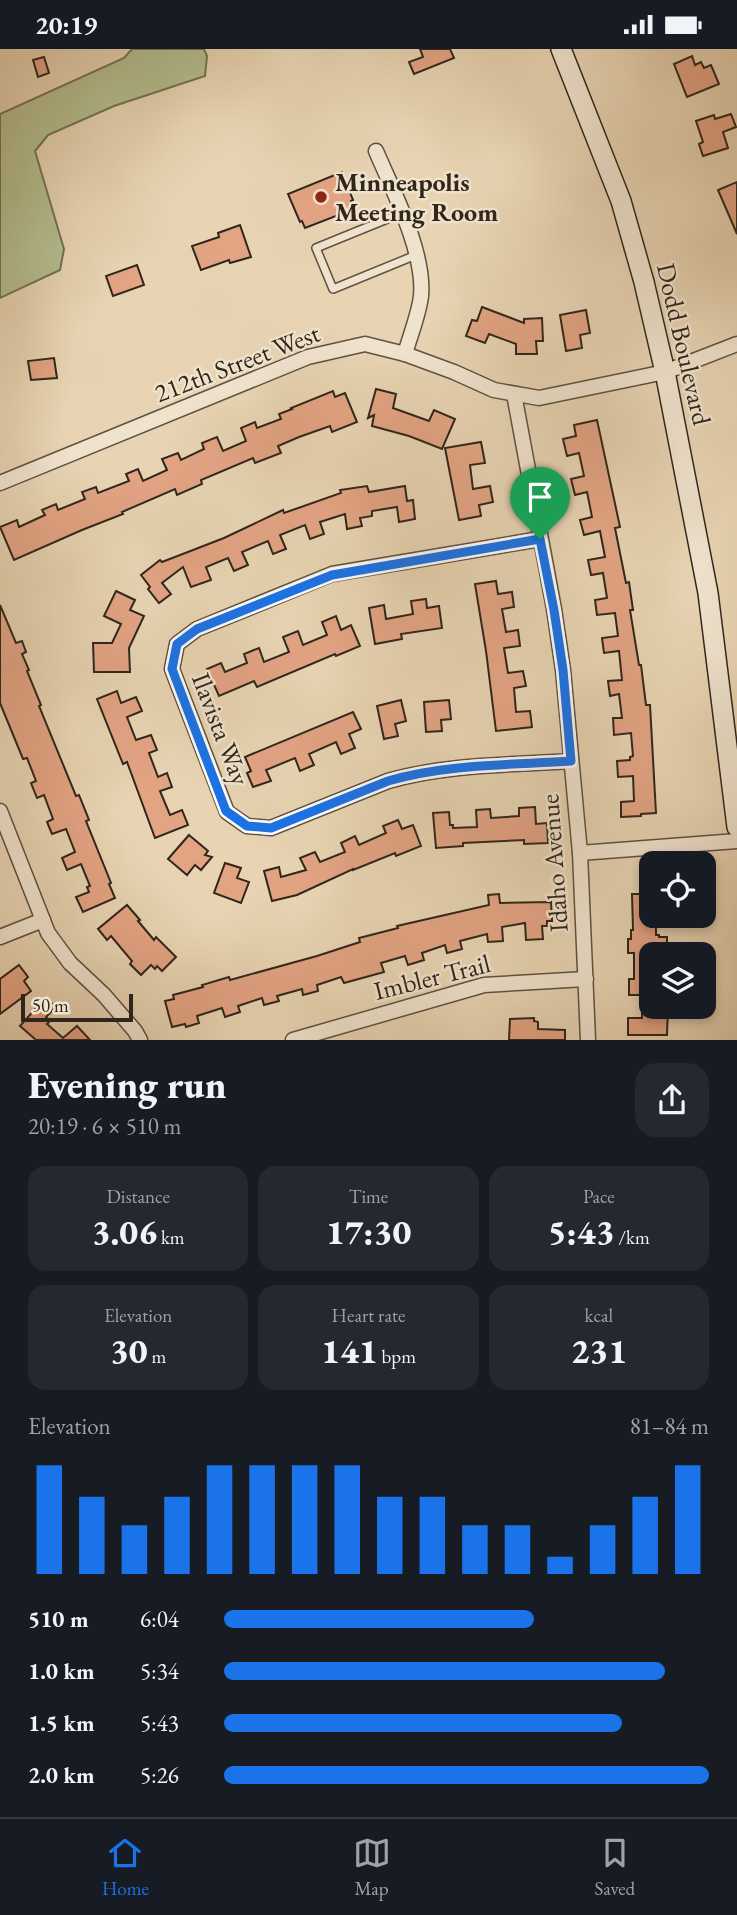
<!DOCTYPE html>
<meta charset="utf-8">
<style>
body{margin:0;font-family:"EB Garamond",serif;background:#242831;color:#f1f3f6;height:100vh;display:flex;flex-direction:column;font-size:26px;white-space:nowrap}
*{box-sizing:border-box;margin:0}
p{font-size:23px;color:#9ea1a6}
.icon{flex:none;width:38px;height:38px;fill:none;stroke:currentColor;stroke-width:2;stroke-linecap:round;stroke-linejoin:round}
.map{position:relative;height:991px;overflow:hidden}
.sheet{display:flex;flex-direction:column;background:#171b24;flex:1}
.sheet>*{flex:none}
.fabs{position:absolute;left:639px;top:802px;display:grid;gap:14px}
.fabs a{display:grid;place-items:center;width:77px;height:77px;border-radius:14px;background:#171b24;box-shadow:0 4px 10px #0003;font-size:35px}
.scale{position:absolute;left:21px;bottom:18px;width:112px;box-sizing:border-box;padding-left:7px;border:4px solid #30261c;border-top:0;font-size:19px;line-height:24px;white-space:nowrap;color:#30261c;-webkit-text-stroke:5px #f0e3ce;paint-order:stroke}
.pin{position:absolute;display:grid;place-items:center;width:60px;height:60px;color:#fff;margin:-72px -30px;border-radius:50% 50% 50% 0;rotate:-45deg;box-shadow:0 0 7px #0007}
.pin .icon{rotate:45deg}
.round{display:grid;place-items:center;flex:none;width:74px;height:74px;border-radius:21px;background:#242831}
.overview{display:flex;align-items:center;justify-content:space-between;height:119px;padding:0 28px}
h1{font-size:38px;font-weight:800;line-height:52px}
.stats{display:grid;grid-template-columns:repeat(3,1fr);gap:10px;height:119px;padding:7px 28px}
.stats div{display:grid;align-content:center;border-radius:18px;background:#242831;text-align:center}
.stats b{font-size:35px;font-weight:800}
.stats small{font-size:19px;font-weight:400}
.stats p{font-size:19px}
.chart{height:196px;padding:14px 28px}
.chart p{display:flex;justify-content:space-between}
.chart svg{width:100%;height:126px;margin-top:7px;stroke:#1a73e8;stroke-width:6}
ul{padding:0 28px;list-style:none;font-size:23px}
li{display:grid;grid-template-columns:112px 84px 1fr;align-items:center;height:52px}
li i{height:18px;border-radius:9px;background:#1a73e8}
.status{display:flex;justify-content:space-between;align-items:center;height:49px;padding:0 35px;background:#171b24;direction:ltr}
.status svg{height:19px;fill:currentColor}
.tabs{display:flex;justify-content:space-around;align-items:center;height:98px;border-top:2px solid #363941;background:#171b24;font-size:19px;color:#9ea1a6}
.tabs a{display:grid;justify-items:center;gap:4px}
.tabs .active{color:#1a73e8}
.map>svg:first-child{display:block}
.green{fill:#b4bd8e;stroke:#727255;stroke-width:2}
.building{fill:#e3a484;stroke:#30261c;stroke-width:2}
.lines{fill:none;stroke-linecap:round;stroke-linejoin:round}
.lane-casing{stroke:#5e5242;stroke-width:10}
.street-casing{stroke:#5e5242;stroke-width:17}
.secondary-casing{stroke:#30261c;stroke-width:22}
.lane{stroke:#f0e3ce;stroke-width:7}
.street{stroke:#f0e3ce;stroke-width:14}
.secondary{stroke:#f0e3ce;stroke-width:19}
.route-casing{stroke:#fff;stroke-width:14}
.route{stroke:#1a73e8;stroke-width:9}
.poi-dot{fill:#8f2418;stroke:#f0e3ce;stroke-width:2.5}
.labels{text-anchor:middle;stroke-width:5;stroke-linejoin:round;paint-order:stroke}
.poi-label{font-size:26px;font-weight:bold;fill:#30261c;stroke:#f0e3ce;text-anchor:start}
.street-label{font-size:26px;fill:#30261c;stroke:#f0e3ce}
</style>
<div class="status"><b>20:19</b><svg viewBox="0 0 49 12"><path d="M0 12V9h3v3zM5 12V6h3v6zM10 12V3h3v9zM15 12V0h3v12zM26 1h20v11H26zM47 4h2v5h-2z"/></svg></div>
<div class="map">
<svg width="737" height="991" viewBox="0 0 737 991">
<rect width="100%" height="100%" fill="#e8d4b3"/>
<filter id="stains"><feTurbulence type="fractalNoise" baseFrequency=".00286" numOctaves="4"/><feColorMatrix values="0 0 0 0 .2 0 0 0 0 .09 0 0 0 0 .02 0 0 0 .5 -.17"/></filter>
<radialGradient id="worn" r=".72"><stop offset=".6" stop-color="#630" stop-opacity="0"/><stop offset="1" stop-color="#630" stop-opacity=".3"/></radialGradient>
<path class="green" d="M 132,0 L 204,0 L 207,7 L 205,27 L 114,57 L 48,86 L 35,102 L 64,200 L 60,221 L 0,249 L 0,65 L 124,9 Z"/>
<g class="building">
<path d="M 420,0 L 450,0 L 454,9 L 414,25 L 409,13 L 423,8 Z"/>
<path d="M 692,7 L 695,16 L 701,13 L 704,19 L 711,16 L 719,35 L 687,48 L 674,15 Z"/>
<path d="M 44,8 L 49,24 L 38,28 L 33,11 Z"/>
<path d="M 731,65 L 736,78 L 723,83 L 728,99 L 703,107 L 699,95 L 703,93 L 696,72 L 714,66 L 715,70 Z"/>
<path d="M 342,123 L 353,151 L 351,152 L 354,160 L 305,179 L 302,172 L 300,173 L 288,145 Z"/>
<path d="M 737,133 L 737,185 L 718,141 Z"/>
<path d="M 240,176 L 251,208 L 230,214 L 229,211 L 201,221 L 192,197 L 219,188 L 218,184 Z"/>
<path d="M 137,216 L 144,236 L 113,247 L 106,227 Z"/>
<path d="M 482,258 L 524,274 L 524,270 L 542,269 L 543,292 L 536,292 L 537,305 L 516,305 L 516,295 L 489,285 L 485,294 L 466,287 L 472,271 L 477,272 Z"/>
<path d="M 586,261 L 590,284 L 580,286 L 582,299 L 566,302 L 560,266 Z"/>
<path d="M 54,309 L 57,329 L 31,331 L 28,312 Z"/>
<path d="M 376,340 L 396,345 L 393,359 L 429,372 L 434,361 L 455,370 L 442,400 L 409,387 L 372,377 L 374,366 L 368,369 Z"/>
<path d="M 333,342 L 335,348 L 345,344 L 357,373 L 332,383 L 330,377 L 299,388 L 278,397 L 281,404 L 255,414 L 253,409 L 201,431 L 202,435 L 177,446 L 175,440 L 122,463 L 123,465 L 82,481 L 14,511 L 0,478 L 17,471 L 19,478 L 45,466 L 42,461 L 56,455 L 58,461 L 85,450 L 82,443 L 96,438 L 98,444 L 129,432 L 126,425 L 138,420 L 143,432 L 167,421 L 162,410 L 178,404 L 181,411 L 204,400 L 202,394 L 217,388 L 223,402 L 246,392 L 241,379 L 255,373 L 257,379 L 281,370 L 279,365 L 292,360 L 291,359 Z"/>
<path d="M 597,371 L 620,478 L 615,479 L 626,534 L 629,533 L 633,561 L 630,561 L 639,616 L 641,616 L 646,656 L 650,656 L 656,764 L 641,765 L 641,767 L 621,768 L 621,753 L 634,752 L 633,727 L 618,728 L 617,712 L 630,711 L 630,708 L 633,707 L 631,684 L 614,686 L 613,669 L 622,669 L 619,645 L 610,647 L 608,632 L 622,631 L 619,602 L 604,604 L 602,589 L 618,587 L 615,564 L 597,566 L 595,551 L 607,549 L 603,524 L 591,526 L 588,511 L 605,508 L 600,482 L 584,486 L 580,471 L 592,468 L 587,443 L 575,446 L 571,430 L 584,427 L 579,404 L 567,407 L 563,390 L 576,387 L 574,376 Z"/>
<path d="M 481,393 L 485,414 L 470,416 L 473,440 L 490,437 L 493,453 L 479,456 L 481,467 L 459,471 L 445,399 Z"/>
<path d="M 367,437 L 369,443 L 405,437 L 407,452 L 413,451 L 415,470 L 399,473 L 397,458 L 372,462 L 372,467 L 360,469 L 362,477 L 347,480 L 345,465 L 320,473 L 324,485 L 310,490 L 305,476 L 280,486 L 286,500 L 273,505 L 268,492 L 242,503 L 248,516 L 234,522 L 228,509 L 206,518 L 211,531 L 191,538 L 183,518 L 162,534 L 171,545 L 159,554 L 148,540 L 150,538 L 141,526 L 160,511 L 162,513 L 224,489 L 283,461 L 284,464 L 341,444 L 340,441 Z"/>
<path d="M 496,532 L 498,545 L 512,543 L 514,558 L 502,560 L 506,583 L 518,581 L 520,597 L 504,599 L 508,624 L 523,622 L 526,637 L 514,639 L 516,663 L 530,662 L 532,678 L 496,682 L 486,602 L 475,535 Z"/>
<path d="M 116,542 L 135,551 L 130,561 L 144,567 L 129,599 L 130,623 L 94,623 L 93,594 L 112,594 L 121,575 L 104,567 Z"/>
<path d="M 426,550 L 427,559 L 439,557 L 442,579 L 401,585 L 402,590 L 375,595 L 369,559 L 384,556 L 386,570 L 413,565 L 411,552 Z"/>
<path d="M 0,556 L 16,594 L 22,592 L 26,603 L 22,605 L 29,621 L 27,622 L 41,656 L 39,657 L 76,747 L 79,746 L 89,771 L 86,772 L 111,834 L 109,835 L 115,849 L 83,863 L 76,848 L 89,843 L 87,838 L 90,837 L 81,815 L 67,821 L 62,809 L 75,803 L 66,780 L 52,785 L 47,773 L 53,770 L 44,746 L 37,749 L 31,734 L 36,732 L 27,709 L 23,710 L 0,654 Z"/>
<path d="M 336,567 L 341,581 L 351,576 L 360,597 L 336,607 L 335,605 L 257,638 L 254,632 L 219,647 L 207,620 L 221,614 L 225,623 L 247,614 L 244,605 L 259,599 L 264,613 L 289,603 L 283,588 L 298,582 L 303,596 L 327,586 L 322,573 Z"/>
<path d="M 117,642 L 121,654 L 136,648 L 142,662 L 127,668 L 136,691 L 151,686 L 157,701 L 149,704 L 158,728 L 167,724 L 172,738 L 160,742 L 170,766 L 182,761 L 188,776 L 155,789 L 127,713 L 123,715 L 97,650 Z"/>
<path d="M 401,651 L 406,672 L 395,675 L 398,687 L 384,690 L 377,657 Z"/>
<path d="M 449,651 L 451,670 L 441,671 L 442,682 L 426,683 L 424,653 Z"/>
<path d="M 353,663 L 361,680 L 349,685 L 355,699 L 341,705 L 336,693 L 309,705 L 314,716 L 300,722 L 295,709 L 266,721 L 271,732 L 253,738 L 247,724 L 251,722 L 245,708 Z"/>
<path d="M 535,758 L 536,775 L 547,774 L 548,794 L 524,795 L 524,791 L 463,794 L 463,797 L 436,799 L 433,764 L 449,763 L 450,776 L 453,776 L 453,779 L 477,778 L 476,761 L 490,760 L 491,769 L 519,767 L 519,759 Z"/>
<path d="M 398,771 L 402,780 L 413,776 L 421,797 L 396,807 L 395,804 L 353,821 L 353,820 L 297,846 L 272,852 L 264,822 L 279,818 L 281,828 L 306,821 L 300,809 L 315,803 L 320,813 L 345,803 L 341,794 L 355,787 L 359,796 L 386,784 L 383,777 Z"/>
<path d="M 189,786 L 208,802 L 205,806 L 212,808 L 201,821 L 195,816 L 187,826 L 168,810 Z"/>
<path d="M 225,814 L 241,819 L 237,829 L 249,833 L 241,854 L 214,844 Z"/>
<path d="M 499,845 L 500,854 L 551,853 L 552,872 L 547,872 L 547,877 L 542,877 L 543,890 L 526,891 L 525,874 L 502,878 L 503,892 L 488,893 L 487,885 L 460,892 L 462,900 L 447,904 L 445,896 L 422,904 L 424,911 L 408,916 L 405,907 L 381,914 L 384,923 L 344,934 L 341,928 L 317,936 L 318,942 L 303,946 L 302,940 L 277,947 L 279,952 L 264,956 L 262,949 L 238,957 L 240,963 L 225,968 L 222,959 L 197,967 L 199,974 L 186,978 L 185,975 L 172,978 L 165,952 L 174,950 L 173,946 L 203,938 L 202,936 L 229,928 L 230,931 L 317,907 L 360,893 L 359,889 L 398,879 L 397,877 L 489,856 L 488,846 Z"/>
<path d="M 632,845 L 651,845 L 651,878 L 656,878 L 656,886 L 659,886 L 659,888 L 667,888 L 667,903 L 651,903 L 651,946 L 629,946 L 629,930 L 634,930 L 634,904 L 628,904 L 628,890 L 631,890 L 631,881 L 633,881 Z"/>
<path d="M 127,856 L 140,871 L 138,872 L 154,891 L 156,888 L 176,908 L 162,922 L 157,917 L 155,920 L 151,916 L 141,926 L 130,915 L 132,912 L 111,887 L 107,891 L 98,880 Z"/>
<path d="M 19,916 L 28,928 L 24,932 L 31,942 L 0,965 L 0,930 Z"/>
<path d="M 45,949 L 56,958 L 46,968 L 50,972 L 47,975 L 63,989 L 77,977 L 90,991 L 36,991 L 20,977 Z"/>
<path d="M 642,958 L 668,958 L 667,986 L 628,986 L 628,969 L 642,969 Z"/>
<path d="M 534,969 L 534,972 L 538,973 L 538,980 L 565,981 L 565,991 L 509,991 L 510,970 Z"/>
</g>
<g class="lines">
<g class="lane-casing">
<path id="lane" d="M 402,164 L 316,199 L 333,240 L 416,206"/>
</g>
<g class="street-casing">
<g id="street">
<path d="M 376,102 C 393,142 425,203 421,247 C 419,265 410,287 405,305"/>
<path d="M 514,345 L 554,560 L 563,621 L 580,804 L 588,991"/>
<path d="M 0,434 L 308,308 L 365,295 L 405,305 L 454,323 L 494,341 L 539,349 L 665,323 L 737,295"/>
<path d="M 540,490 L 332,525 L 197,580 L 177,595 L 172,620 L 227,763 L 247,777 L 271,779 L 388,732 C 447,715 510,716 571,712"/>
<path d="M 0,762 L 48,884 L 70,914 L 104,946 L 135,982 L 140,991"/>
<path d="M 580,804 L 737,792"/>
<path d="M 0,888 L 43,871"/>
<path d="M 293,991 L 484,936 L 586,930"/>
</g>
</g>
<g class="secondary-casing">
<path id="secondary" d="M 561,0 L 621,152 L 644,233 L 665,323 L 708,544 L 737,778"/>
</g>
<use href="#lane" class="lane"/>
<use href="#street" class="street"/>
<use href="#secondary" class="secondary"/>
</g>
<g class="lines">
<g class="route-casing">
<path id="route" d="M 540,490 L 554,561 L 563,621 L 571,712 C 511,716 446,715 388,732 L 271,779 L 247,777 L 226,762 L 172,620 L 177,595 L 197,580 L 332,526 Z"/>
</g>
<use href="#route" class="route"/>
</g>
<circle class="poi-dot" cx="321" cy="148" r="7"/>
<g class="labels">
<g class="poi-label">
<text x="335" y="142">Minneapolis<tspan x="335" dy="30">Meeting Room</tspan></text>
</g>
<g class="street-label">
<text transform="translate(684 295) rotate(77)" y="9">Dodd Boulevard</text>
<text transform="translate(237 314) rotate(-21)" y="9">212th Street West</text>
<text transform="translate(221 680) rotate(69)" y="9">Ilavista Way</text>
<text transform="translate(554 814) rotate(-94)" y="9">Idaho Avenue</text>
<text transform="translate(432 928) rotate(-14)" y="9">Imbler Trail</text>
</g>
</g>
<rect width="100%" height="100%" filter="url(#stains)"/>
<rect width="100%" height="100%" fill="url(#worn)"/>
</svg>
<div class="fabs">
<a><svg class="icon" aria-label="locate" viewBox="0 0 24 24"><circle cx="12" cy="12" r="6"/><path d="M12 2v4M12 18v4M2 12h4M18 12h4"/></svg></a>
<a><svg class="icon" aria-label="layers" viewBox="0 0 24 24"><path d="M12 4l9 5-9 5-9-5zM3 14l9 5 9-5"/></svg></a>
</div>
<div class="scale">50 m</div>
<div class="pin" style="left:540px;top:490px;background:#1e9e55"><svg class="icon" aria-label="arrive" viewBox="0 0 24 24"><path d="M6 21V4h12l-3 4 3 4H6"/></svg></div>
</div>
<section class="sheet">
<div class="overview"><div><h1>Evening run</h1><p>20:19 · 6 × 510 m</p></div><a class="round"><svg class="icon" aria-label="share" viewBox="0 0 24 24"><path d="M12 15V3M7 8l5-5 5 5M5 13v7h14v-7"/></svg></a></div>
<div class="stats">
<div><p>Distance</p><b>3.06<small> km</small></b></div>
<div><p>Time</p><b>17:30</b></div>
<div><p>Pace</p><b>5:43<small> /km</small></b></div>
</div>
<div class="stats">
<div><p>Elevation</p><b>30<small> m</small></b></div>
<div><p>Heart rate</p><b>141<small> bpm</small></b></div>
<div><p>kcal</p><b>231</b></div>
</div>
<div class="chart"><p><span>Elevation</span>81–84 m</p>
<svg viewBox="0 0 160 44" preserveAspectRatio="none"><path d="M5 44V6M15 44V17M25 44V27M35 44V17M45 44V6M55 44V6M65 44V6M75 44V6M85 44V17M95 44V17M105 44V27M115 44V27M125 44V38M135 44V27M145 44V17M155 44V6"/></svg>
</div>
<ul>
<li><b>510 m</b>6:04<i style="width:64%"></i></li>
<li><b>1.0 km</b>5:34<i style="width:91%"></i></li>
<li><b>1.5 km</b>5:43<i style="width:82%"></i></li>
<li><b>2.0 km</b>5:26<i style="width:100%"></i></li>
</ul>
</section>
<nav class="tabs">
<a class="active"><svg class="icon" aria-label="home" viewBox="0 0 24 24"><path d="M3 11l9-7 9 7M6 9v11h12V9"/></svg>Home</a>
<a><svg class="icon" aria-label="map" viewBox="0 0 24 24"><path d="M3 6l6-2 6 2 6-2v14l-6 2-6-2-6 2zM9 4v14M15 6v14"/></svg>Map</a>
<a><svg class="icon" aria-label="saved" viewBox="0 0 24 24"><path d="M7 4h10v16l-5-4-5 4z"/></svg>Saved</a>
</nav>
